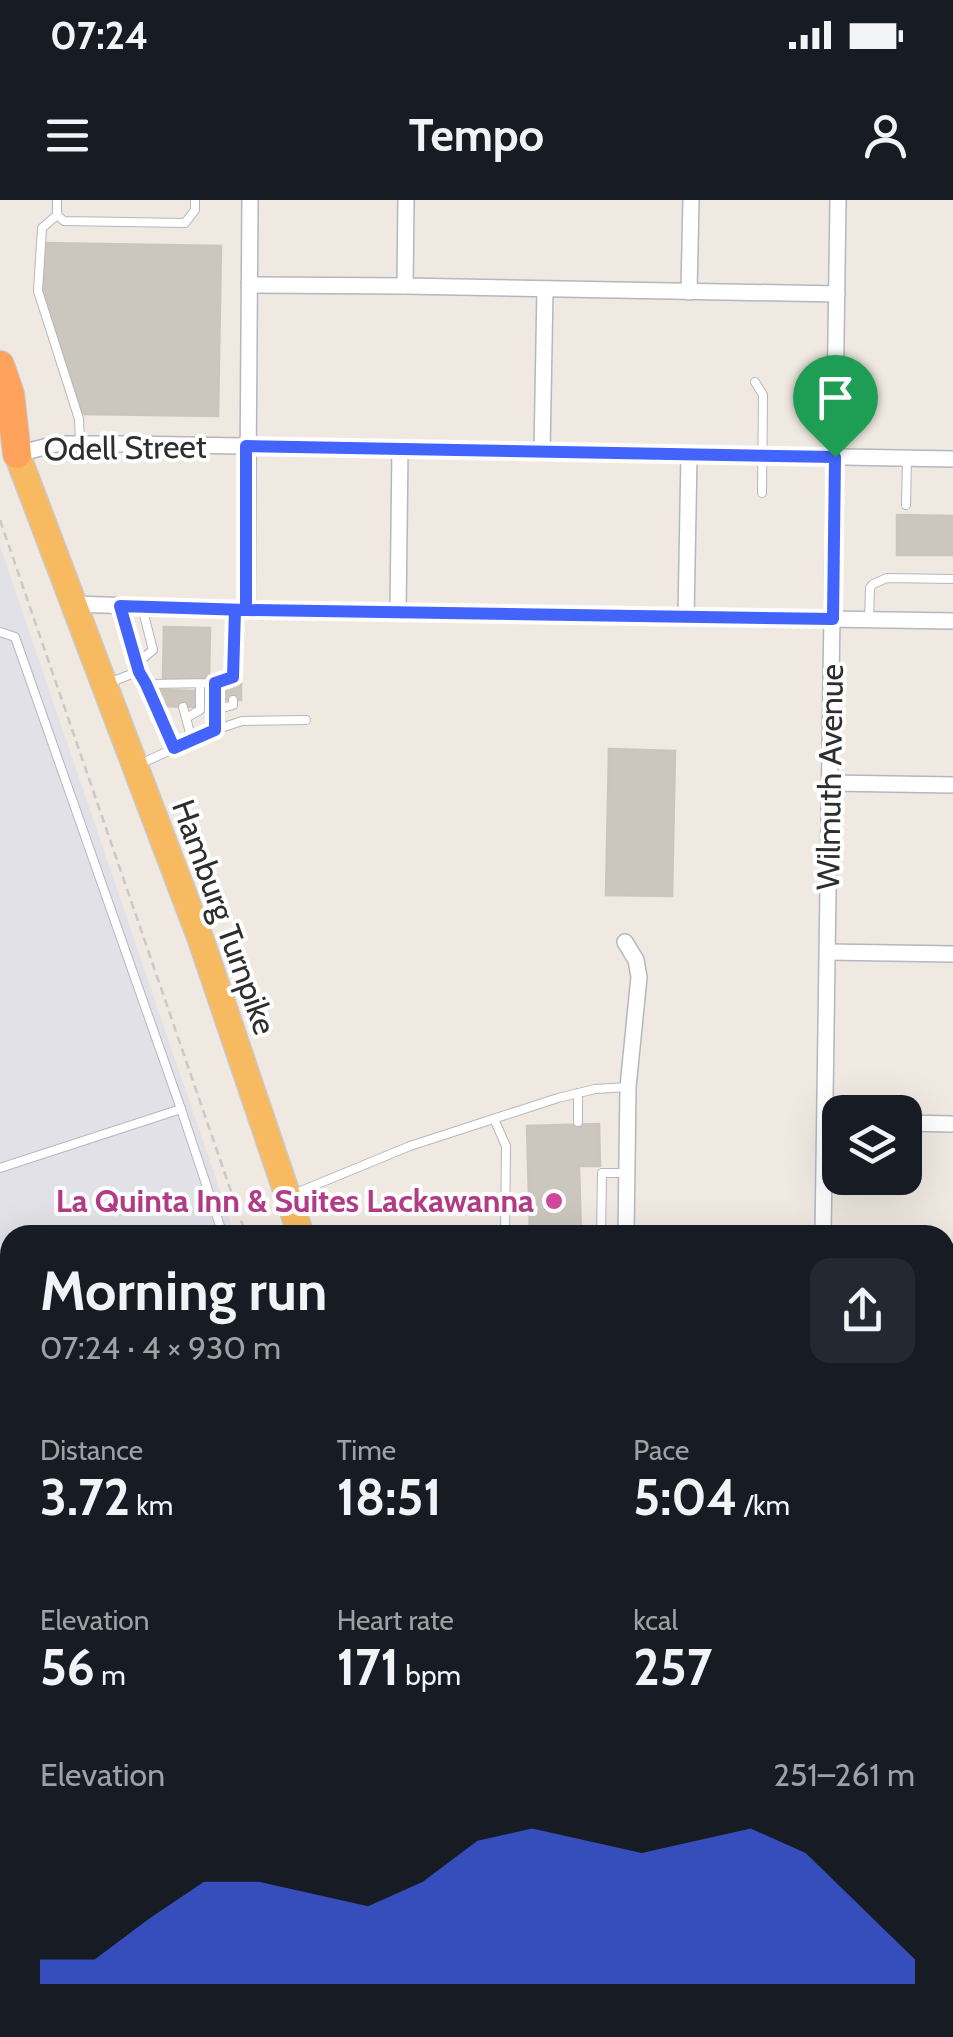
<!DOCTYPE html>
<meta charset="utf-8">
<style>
body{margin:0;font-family:Cabin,sans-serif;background:#242831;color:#f1f3f6;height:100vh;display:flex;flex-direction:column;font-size:38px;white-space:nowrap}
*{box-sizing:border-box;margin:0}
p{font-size:32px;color:#9ea1a6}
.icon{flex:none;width:55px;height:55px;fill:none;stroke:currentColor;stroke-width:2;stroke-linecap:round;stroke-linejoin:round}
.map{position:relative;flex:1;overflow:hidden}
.drawer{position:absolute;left:0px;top:1025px;width:955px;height:812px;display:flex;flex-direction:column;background:#171b24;border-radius:30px 30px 0 0;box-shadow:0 10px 40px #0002}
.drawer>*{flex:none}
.tools{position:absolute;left:822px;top:895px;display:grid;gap:20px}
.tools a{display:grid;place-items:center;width:100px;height:100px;border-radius:20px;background:#171b24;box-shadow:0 10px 40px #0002;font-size:50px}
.pin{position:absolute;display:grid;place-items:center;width:85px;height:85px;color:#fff;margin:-102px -42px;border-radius:50% 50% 50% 0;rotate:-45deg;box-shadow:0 0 10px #0007}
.pin .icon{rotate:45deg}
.round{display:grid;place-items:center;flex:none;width:105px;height:105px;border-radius:20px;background:#242831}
.overview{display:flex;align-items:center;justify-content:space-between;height:170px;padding:0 40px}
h1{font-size:55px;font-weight:700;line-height:75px}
.stats{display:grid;grid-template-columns:repeat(3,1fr);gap:15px;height:170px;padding:10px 40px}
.stats div{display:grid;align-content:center}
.stats b{font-size:50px;font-weight:700}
.stats small{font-size:28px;font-weight:400}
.stats p{font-size:28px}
.chart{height:280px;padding:20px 40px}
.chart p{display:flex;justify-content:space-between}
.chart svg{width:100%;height:180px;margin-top:10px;fill:#4264fb;opacity:.7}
.status{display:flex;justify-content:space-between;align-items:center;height:70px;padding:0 50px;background:#171b24;direction:ltr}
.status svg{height:28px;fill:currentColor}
header{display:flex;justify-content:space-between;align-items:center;height:130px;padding:0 40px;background:#171b24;font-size:45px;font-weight:700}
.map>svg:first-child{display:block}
.industrial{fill:#e3e1e8}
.building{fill:#cbc7bf;stroke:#cbc5ba;stroke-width:2.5}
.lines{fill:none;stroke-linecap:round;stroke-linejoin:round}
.service-casing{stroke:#b4b7c1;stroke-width:10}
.minor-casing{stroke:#b4b7c1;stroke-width:18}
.trunk-casing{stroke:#c9c9c9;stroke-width:28}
.motorway-casing{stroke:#c9c9c9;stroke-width:30}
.path{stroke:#c9c9c9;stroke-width:2.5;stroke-dasharray:8 5;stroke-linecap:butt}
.service{stroke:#fff;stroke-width:8}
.minor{stroke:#fff;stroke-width:15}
.trunk{stroke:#f8ba60;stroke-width:25}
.motorway{stroke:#ffa35c;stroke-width:28}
.route-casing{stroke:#fff;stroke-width:20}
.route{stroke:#4264fb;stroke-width:12}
.hotel-dot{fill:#d1479c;stroke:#fff;stroke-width:4}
.labels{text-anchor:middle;stroke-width:8;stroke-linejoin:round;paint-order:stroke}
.street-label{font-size:32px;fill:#2e2e2e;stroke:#fff}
.hotel-label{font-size:32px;font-weight:bold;fill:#b23c85;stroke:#fff;text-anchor:end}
</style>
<div class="status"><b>07:24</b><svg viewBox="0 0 49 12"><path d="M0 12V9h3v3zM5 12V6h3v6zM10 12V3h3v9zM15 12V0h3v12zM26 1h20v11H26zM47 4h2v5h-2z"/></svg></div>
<header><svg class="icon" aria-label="menu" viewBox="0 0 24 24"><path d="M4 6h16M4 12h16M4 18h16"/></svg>Tempo<svg class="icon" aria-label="person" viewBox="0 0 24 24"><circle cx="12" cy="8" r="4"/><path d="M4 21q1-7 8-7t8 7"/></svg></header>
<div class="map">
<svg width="953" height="1837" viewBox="0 0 953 1837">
<rect width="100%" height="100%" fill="#efe9e1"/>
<path class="industrial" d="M 0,346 L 235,1035 L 10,1035 L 10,1828 L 504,1828 L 505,1837 L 0,1837 Z"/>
<g class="building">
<path d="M 42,43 L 221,46 L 218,216 L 82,214 L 41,89 Z"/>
<path d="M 897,315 L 953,316 L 953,355 L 897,355 Z"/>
<path d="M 164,427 L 210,428 L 209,480 L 163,479 Z"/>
<rect x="219" y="484" width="22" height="16"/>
<path d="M 161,490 L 196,491 L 196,507 L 160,506 Z"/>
<path d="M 609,549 L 675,551 L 672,696 L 606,695 Z"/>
<path d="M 599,924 L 600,966 L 579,966 L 581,1035 L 530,1035 L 527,926 Z"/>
<rect x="945" y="1562" width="8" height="60"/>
<rect x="626" y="1828" width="220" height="9"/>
</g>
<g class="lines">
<g class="service-casing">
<g id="service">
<path d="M 57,0 L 57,15 L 64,21 L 185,23 L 195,10 L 195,0"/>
<path d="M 57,15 L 42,28 L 38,91 L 79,219 L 80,242"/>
<path d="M 755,182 L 763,195 L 762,293"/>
<path d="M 906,305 L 907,259"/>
<path d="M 120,406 L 139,471 L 147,484 L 174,549"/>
<path d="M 869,420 L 870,388 L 873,384 L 887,378 L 953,379"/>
<path d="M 0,432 L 15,437 L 181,909"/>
<path d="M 137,463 L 153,450 L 142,407"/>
<path d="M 109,483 L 139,471"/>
<path d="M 147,484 L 215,483 L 233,477 L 235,410"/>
<path d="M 183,507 L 192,540"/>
<path d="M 215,510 L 233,505 L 233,500"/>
<path d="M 186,518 L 200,510 L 200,484"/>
<path d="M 215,530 L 242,521 L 306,520"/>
<path d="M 140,564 L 215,530 L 215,483"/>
<path d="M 494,919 L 506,946 L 505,1035"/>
<path d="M 578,922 L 578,893"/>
<path d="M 0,968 L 181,909 L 223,1035"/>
<path d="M 291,995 L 410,946 L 558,898 L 595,889 L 628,887"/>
<path d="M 601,1035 L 602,973 L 627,973"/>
<path d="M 0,1167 L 10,1197"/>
<path d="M 0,1375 L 10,1403"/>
<path d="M 0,1542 L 10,1538"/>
<path d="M 901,1828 L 901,1837"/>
</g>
</g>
<g class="minor-casing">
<g id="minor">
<path d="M 249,85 L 405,86 L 837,94"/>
<path d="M 405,86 L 406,0"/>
<path d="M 689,92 L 691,0"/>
<path d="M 542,252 L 545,89"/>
<path d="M 17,254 L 56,244 L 127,244 L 953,259"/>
<path d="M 75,404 L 247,410 L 953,421"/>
<path d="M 247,410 L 250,0"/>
<path d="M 398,412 L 400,249"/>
<path d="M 686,417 L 689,255"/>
<path d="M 830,583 L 953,585"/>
<path d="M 625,742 L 636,760 L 639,777 L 628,887 L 626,1035"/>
<path d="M 828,752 L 953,754"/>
<path d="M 905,923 L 953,924"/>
<path d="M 823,1035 L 838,0"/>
<path d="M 945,1094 L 953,1094"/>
<path d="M 945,1261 L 953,1261"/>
<path d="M 945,1428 L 953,1428"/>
<path d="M 0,1624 L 10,1620"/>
</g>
</g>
<g class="trunk-casing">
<g id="trunk">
<path d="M 17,254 L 201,740 L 301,1035"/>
<path d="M 539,1828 L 540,1837"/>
</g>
</g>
<g class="motorway-casing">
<path id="motorway" d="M 0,165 L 10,194 L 17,254"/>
</g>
<path class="path" d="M 0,320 L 246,1035"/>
<use href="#service" class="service"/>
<use href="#minor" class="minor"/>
<use href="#trunk" class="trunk"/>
<use href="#motorway" class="motorway"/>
</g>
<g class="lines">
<g class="route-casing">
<path id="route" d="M 835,257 L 246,246 L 246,410 L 120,406 L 139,472 L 146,484 L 174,548 L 215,530 L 215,483 L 233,477 L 235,410 L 246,410 L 833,419 L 835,257"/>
</g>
<use href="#route" class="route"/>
</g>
<circle class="hotel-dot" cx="554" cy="1001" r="10"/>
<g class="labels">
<g class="street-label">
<text transform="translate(125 248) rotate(-1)" y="11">Odell Street</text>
<text transform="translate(830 577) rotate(-89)" y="11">Wilmuth Avenue</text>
<text transform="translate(224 717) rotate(70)" y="11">Hamburg Turnpike</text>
</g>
<g class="hotel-label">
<text x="534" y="1012">La Quinta Inn &amp; Suites Lackawanna</text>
</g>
</g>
</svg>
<div class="tools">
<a><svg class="icon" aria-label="layers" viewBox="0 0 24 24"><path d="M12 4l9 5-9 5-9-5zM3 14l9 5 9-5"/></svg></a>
</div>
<div class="pin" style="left:835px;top:257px;background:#1e9e55"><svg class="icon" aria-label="arrive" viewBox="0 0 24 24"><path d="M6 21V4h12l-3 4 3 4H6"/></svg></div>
<section class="drawer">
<div class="overview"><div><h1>Morning run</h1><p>07:24 · 4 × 930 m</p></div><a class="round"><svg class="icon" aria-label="share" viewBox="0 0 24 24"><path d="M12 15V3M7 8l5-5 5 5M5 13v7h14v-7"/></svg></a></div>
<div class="stats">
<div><p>Distance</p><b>3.72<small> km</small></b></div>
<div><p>Time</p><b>18:51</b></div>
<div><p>Pace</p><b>5:04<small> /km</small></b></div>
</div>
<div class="stats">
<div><p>Elevation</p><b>56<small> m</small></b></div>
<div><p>Heart rate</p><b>171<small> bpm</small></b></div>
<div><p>kcal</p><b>257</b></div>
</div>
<div class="chart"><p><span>Elevation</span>251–261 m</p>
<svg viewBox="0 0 160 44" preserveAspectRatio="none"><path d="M0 44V38L10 38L20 28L30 19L40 19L50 22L60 25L70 19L80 9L90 6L100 9L110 12L120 9L130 6L140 12L150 25L160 38V44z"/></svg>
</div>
</section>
</div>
